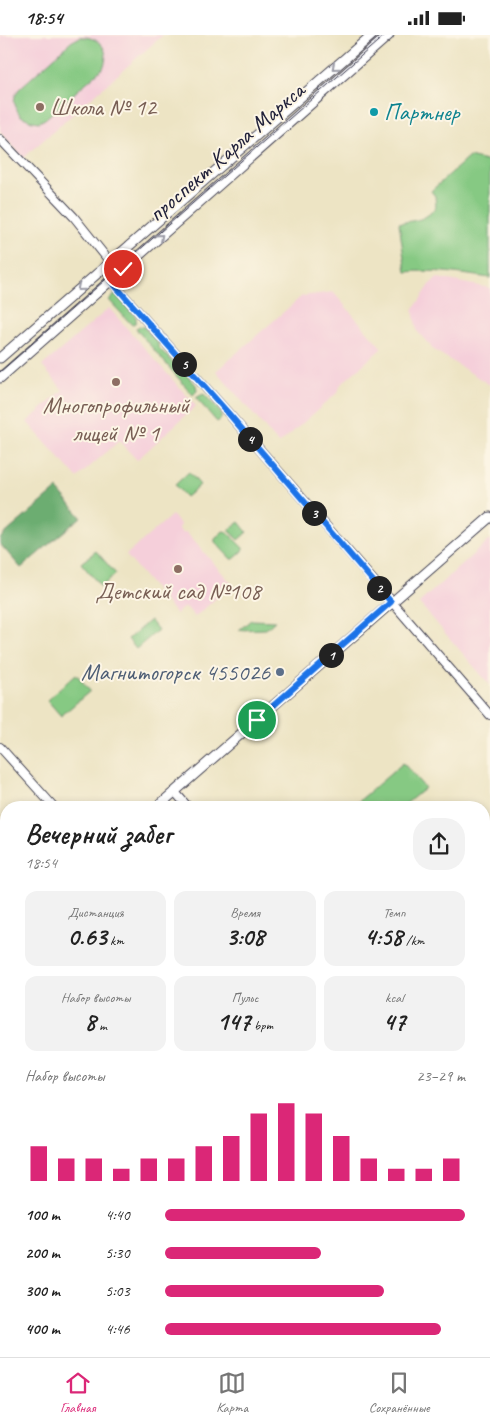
<!DOCTYPE html>
<html lang="ru">
<meta charset="utf-8">
<style>
body{margin:0;font-family:Caveat,sans-serif;background:#f2f2f2;color:#222;height:100vh;display:flex;flex-direction:column;font-size:19px;white-space:nowrap}
*{box-sizing:border-box;margin:0}
p{font-size:16px;color:#767676}
.icon{flex:none;width:28px;height:28px;fill:none;stroke:currentColor;stroke-width:2;stroke-linecap:round;stroke-linejoin:round}
.map{position:relative;flex:1;overflow:hidden}
.side{position:absolute;left:0px;top:766px;width:490px;height:556px;display:flex;flex-direction:column;background:#fff;border-radius:20px 20px 0 0;box-shadow:0 2px 8px #0003}
.side>*{flex:none}
.pin{position:absolute;display:grid;place-items:center;width:42px;height:42px;color:#fff;margin:-21px;border:2px solid #fff;border-radius:50%;box-shadow:0 1px 5px #0007}
.km{position:absolute;width:25px;height:25px;margin:-12px;border-radius:50%;background:#222;color:#fff;font-size:14px;line-height:25px;text-align:center}
.round{display:grid;place-items:center;flex:none;width:52px;height:52px;border-radius:20px;background:#f2f2f2}
.summary{display:flex;align-items:center;justify-content:space-between;height:85px;padding:0 25px}
h1{font-size:28px;font-weight:700;line-height:38px}
.stats{display:grid;grid-template-columns:repeat(3,1fr);gap:8px;height:85px;padding:5px 25px}
.stats div{display:grid;align-content:center;border-radius:12px;background:#f2f2f2;text-align:center}
.stats b{font-size:25px;font-weight:700}
.stats small{font-size:14px;font-weight:400}
.stats p{font-size:14px}
.chart{height:140px;padding:10px 25px}
.chart p{display:flex;justify-content:space-between}
.chart svg{width:100%;height:90px;margin-top:5px;stroke:#db2777;stroke-width:6}
ul{padding:0 25px;list-style:none;font-size:16px}
li{display:grid;grid-template-columns:80px 60px 1fr;align-items:center;height:38px}
li i{height:12px;border-radius:6px;background:#db2777}
.status{display:flex;justify-content:space-between;align-items:center;height:35px;padding:0 25px;background:#fff;direction:ltr}
.status svg{height:14px;fill:currentColor}
.tabs{display:flex;justify-content:space-around;align-items:center;height:70px;border-top:1px solid #e0e0e0;background:#fff;font-size:14px;color:#767676}
.tabs a{display:grid;justify-items:center;gap:2px}
.tabs .selected{color:#db2777}
.map>svg:first-child{display:block}
.built{fill:#f5cfda}
.green{fill:#86c983;stroke:#54765f}
.forest{fill:#6cad71;stroke:#476856}
.lines{fill:none;stroke-linecap:round;stroke-linejoin:round}
.minor-casing{stroke:#403f50;stroke-width:10}
.major-casing{stroke:#403f50;stroke-width:11}
.minor{stroke:#fff;stroke-width:8}
.major{stroke:#fff;stroke-width:9}
.tram{stroke:#22223b;stroke-width:1}
.oneway{stroke:#9c9ca7}
.route-casing{stroke:#fff;stroke-width:10}
.route{stroke:#1a73e8;stroke-width:6}
.education-dot{fill:#8d6e63;stroke:#fcf5e5;stroke-width:2}
.culture-dot{fill:#0f9aa8;stroke:#fcf5e5;stroke-width:2}
.service-dot{fill:#5c6f8a;stroke:#fcf5e5;stroke-width:2}
.labels{text-anchor:middle;stroke-width:4;stroke-linejoin:round;paint-order:stroke}
.education-label{font-size:24px;fill:#785e54;stroke:#fcf5e5}
.culture-label{font-size:24px;fill:#0d838f;stroke:#fcf5e5;text-anchor:start}
.street-label{font-size:24px;fill:#22223b;stroke:#fcf5e5}
.service-label{font-size:24px;fill:#4e5e75;stroke:#fcf5e5;text-anchor:end}
</style>
<div class="status"><b>18:54</b><svg viewBox="0 0 49 12"><path d="M0 12V9h3v3zM5 12V6h3v6zM10 12V3h3v9zM15 12V0h3v12zM26 1h20v11H26zM47 4h2v5h-2z"/></svg></div>
<div class="map">
<svg width="490" height="1322" viewBox="0 0 490 1322">
<rect width="100%" height="100%" fill="#fcf5e5"/>
<filter id="ink" filterUnits="userSpaceOnUse"><feTurbulence type="fractalNoise" baseFrequency=".02" numOctaves="2"/><feDisplacementMap in="SourceGraphic" scale="10" xChannelSelector="R" yChannelSelector="G"/><feConvolveMatrix kernelMatrix="1 2 1 2 8 2 1 2 1" color-interpolation-filters="sRGB"/></filter>
<filter id="wash" filterUnits="userSpaceOnUse"><feTurbulence type="fractalNoise" baseFrequency=".0096" numOctaves="4" result="noise"/><feDisplacementMap in="SourceGraphic" scale="20" xChannelSelector="R" yChannelSelector="G"/><feGaussianBlur stdDeviation="1.12" result="paint"/><feColorMatrix in="noise" values="0 0 0 0 0 0 0 0 0 0 0 0 0 0 0 0 0 1.4 0 .05"/><feComposite in="paint" operator="in"/></filter>
<g filter="url(#wash)">
<rect width="100%" height="100%" fill="#ede4c4"/>
<g class="built">
<path d="M 0,0 L 163,0 L 23,123 L 0,96 Z"/>
<path d="M 438,243 L 490,253 L 490,350 L 434,315 L 417,296 L 413,275 L 432,247 Z"/>
<path d="M 333,257 L 382,313 L 341,349 L 338,357 L 279,409 L 216,336 L 302,261 Z"/>
<path d="M 109,273 L 196,371 L 137,425 L 119,406 L 77,443 L 27,387 L 63,355 L 42,331 Z"/>
<path d="M 172,480 L 180,489 L 179,494 L 182,498 L 186,497 L 232,549 L 195,582 L 185,571 L 176,579 L 126,520 Z"/>
<path d="M 490,504 L 490,650 L 419,568 Z"/>
</g>
<g class="green">
<path d="M 80,2 C 98,1 112,14 103,33 L 45,84 L 39,87 L 32,86 L 21,81 L 18,77 L 14,67 L 15,61 L 19,54 L 71,7 Z"/>
<path d="M 469,122 L 490,127 L 490,243 C 462,239 434,234 406,237 L 399,188 C 416,185 425,186 436,172 L 435,161 L 431,156 Z"/>
<path d="M 116,259 L 136,282 L 136,287 L 132,290 L 109,265 Z"/>
<path d="M 139,291 L 144,292 L 158,308 L 158,312 L 178,333 L 181,333 L 196,350 L 197,356 L 193,360 L 136,294 Z"/>
<path d="M 203,359 L 205,360 L 221,378 L 221,384 L 217,387 L 196,363 Z"/>
<path d="M 189,437 L 200,450 L 186,462 L 175,450 Z"/>
<path d="M 239,487 L 247,497 L 238,505 L 229,495 Z"/>
<path d="M 223,496 L 227,497 L 243,513 L 243,516 L 234,524 L 231,524 L 215,507 L 215,504 Z"/>
<path d="M 96,516 L 116,539 L 101,552 L 81,528 Z"/>
<path d="M 150,585 L 158,595 L 136,614 L 128,604 Z"/>
<path d="M 251,585 L 275,586 L 266,594 L 239,595 Z"/>
<path d="M 76,639 L 90,656 L 61,681 L 47,665 Z"/>
<path d="M 403,728 L 425,753 L 402,772 L 352,772 Z"/>
</g>
<path class="forest" d="M 57,454 L 81,482 L 21,533 L 0,509 L 0,503 Z"/>
</g>
<g filter="url(#ink)">
<g class="lines">
<g class="minor-casing">
<g id="minor">
<path d="M 0,104 L 74,182 L 110,227"/>
<path d="M 111,246 L 229,379 L 490,680"/>
<path d="M 0,712 L 54,772"/>
<path d="M 175,757 L 188,772"/>
<path d="M 484,984 L 490,979"/>
<path d="M 484,1112 L 490,1119"/>
<path d="M 399,1316 L 404,1322"/>
<path d="M 2,1322 L 8,1316"/>
<path d="M 98,1322 L 104,1316"/>
</g>
</g>
<g class="major-casing">
<g id="major">
<path d="M 0,323 L 372,0"/>
<path d="M 0,343 L 389,0"/>
<path d="M 157,772 L 490,482"/>
<path d="M 0,913 L 6,908"/>
<path d="M 0,1298 L 6,1305"/>
<path d="M 16,1316 L 21,1322"/>
</g>
</g>
<use href="#minor" class="minor"/>
<use href="#major" class="major"/>
<path class="tram" d="M 0,337 L 385,0"/>
</g>
<defs><path id="oneway-chevron" d="M-2-3.5L2.5 0L-2 3.5" fill="none" stroke-width="1.6" stroke-linecap="round" stroke-linejoin="round" transform="scale(1.25)"/></defs>
<g class="oneway">
<use href="#oneway-chevron" transform="translate(335 32) rotate(139)"/>
<use href="#oneway-chevron" transform="translate(160 202) rotate(-42)"/>
<use href="#oneway-chevron" transform="translate(80 253) rotate(139)"/>
</g>
</g>
<g class="lines" filter="url(#ink)">
<g class="route-casing">
<path id="route" d="M 123,234 L 111,246 L 229,379 L 391,567 L 257,685"/>
</g>
<use href="#route" class="route"/>
</g>
<g class="education-dot">
<circle cx="40" cy="72" r="5"/>
<circle cx="116" cy="347" r="5"/>
<circle cx="178" cy="534" r="5"/>
</g>
<circle class="culture-dot" cx="374" cy="77" r="5"/>
<circle class="service-dot" cx="280" cy="637" r="5"/>
<g class="labels">
<g class="education-label">
<text x="50" y="80" text-anchor="start">Школа № 12</text>
<text x="116" y="378">Многопрофильный<tspan x="116" dy="28">лицей № 1</tspan></text>
<text x="178" y="564">Детский сад №108</text>
</g>
<g class="culture-label">
<text x="384" y="85">Партнер</text>
</g>
<g class="street-label">
<text transform="translate(226 117) rotate(-41)" y="8">проспект Карла Маркса</text>
</g>
<g class="service-label">
<text x="270" y="645">Магнитогорск 455026</text>
</g>
</g>
</svg>
<div class="pin" style="left:257px;top:685px;background:#1e9e55"><svg class="icon" aria-label="arrive" viewBox="0 0 24 24"><path d="M6 21V4h12l-3 4 3 4H6"/></svg></div>
<div class="pin" style="left:123px;top:234px;background:#d93025"><svg class="icon" aria-label="check" viewBox="0 0 24 24"><path d="M5 12l5 5 9-10"/></svg></div>
<b class="km" style="left:331px;top:620px">1</b>
<b class="km" style="left:379px;top:553px">2</b>
<b class="km" style="left:314px;top:478px">3</b>
<b class="km" style="left:250px;top:404px">4</b>
<b class="km" style="left:184px;top:329px">5</b>
<section class="side">
<div class="summary"><div><h1>Вечерний забег</h1><p>18:54</p></div><a class="round"><svg class="icon" aria-label="share" viewBox="0 0 24 24"><path d="M12 15V3M7 8l5-5 5 5M5 13v7h14v-7"/></svg></a></div>
<div class="stats">
<div><p>Дистанция</p><b>0.63<small> km</small></b></div>
<div><p>Время</p><b>3:08</b></div>
<div><p>Темп</p><b>4:58<small> /km</small></b></div>
</div>
<div class="stats">
<div><p>Набор высоты</p><b>8<small> m</small></b></div>
<div><p>Пульс</p><b>147<small> bpm</small></b></div>
<div><p>kcal</p><b>47</b></div>
</div>
<div class="chart"><p><span>Набор высоты</span>23–29 m</p>
<svg viewBox="0 0 160 44" preserveAspectRatio="none"><path d="M5 44V27M15 44V33M25 44V33M35 44V38M45 44V33M55 44V33M65 44V27M75 44V22M85 44V11M95 44V6M105 44V11M115 44V22M125 44V33M135 44V38M145 44V38M155 44V33"/></svg>
</div>
<ul>
<li><b>100 m</b>4:40<i style="width:100%"></i></li>
<li><b>200 m</b>5:30<i style="width:52%"></i></li>
<li><b>300 m</b>5:03<i style="width:73%"></i></li>
<li><b>400 m</b>4:46<i style="width:92%"></i></li>
</ul>
</section>
</div>
<nav class="tabs">
<a class="selected"><svg class="icon" aria-label="home" viewBox="0 0 24 24"><path d="M3 11l9-7 9 7M6 9v11h12V9"/></svg>Главная</a>
<a><svg class="icon" aria-label="map" viewBox="0 0 24 24"><path d="M3 6l6-2 6 2 6-2v14l-6 2-6-2-6 2zM9 4v14M15 6v14"/></svg>Карта</a>
<a><svg class="icon" aria-label="saved" viewBox="0 0 24 24"><path d="M7 4h10v16l-5-4-5 4z"/></svg>Сохранённые</a>
</nav>
